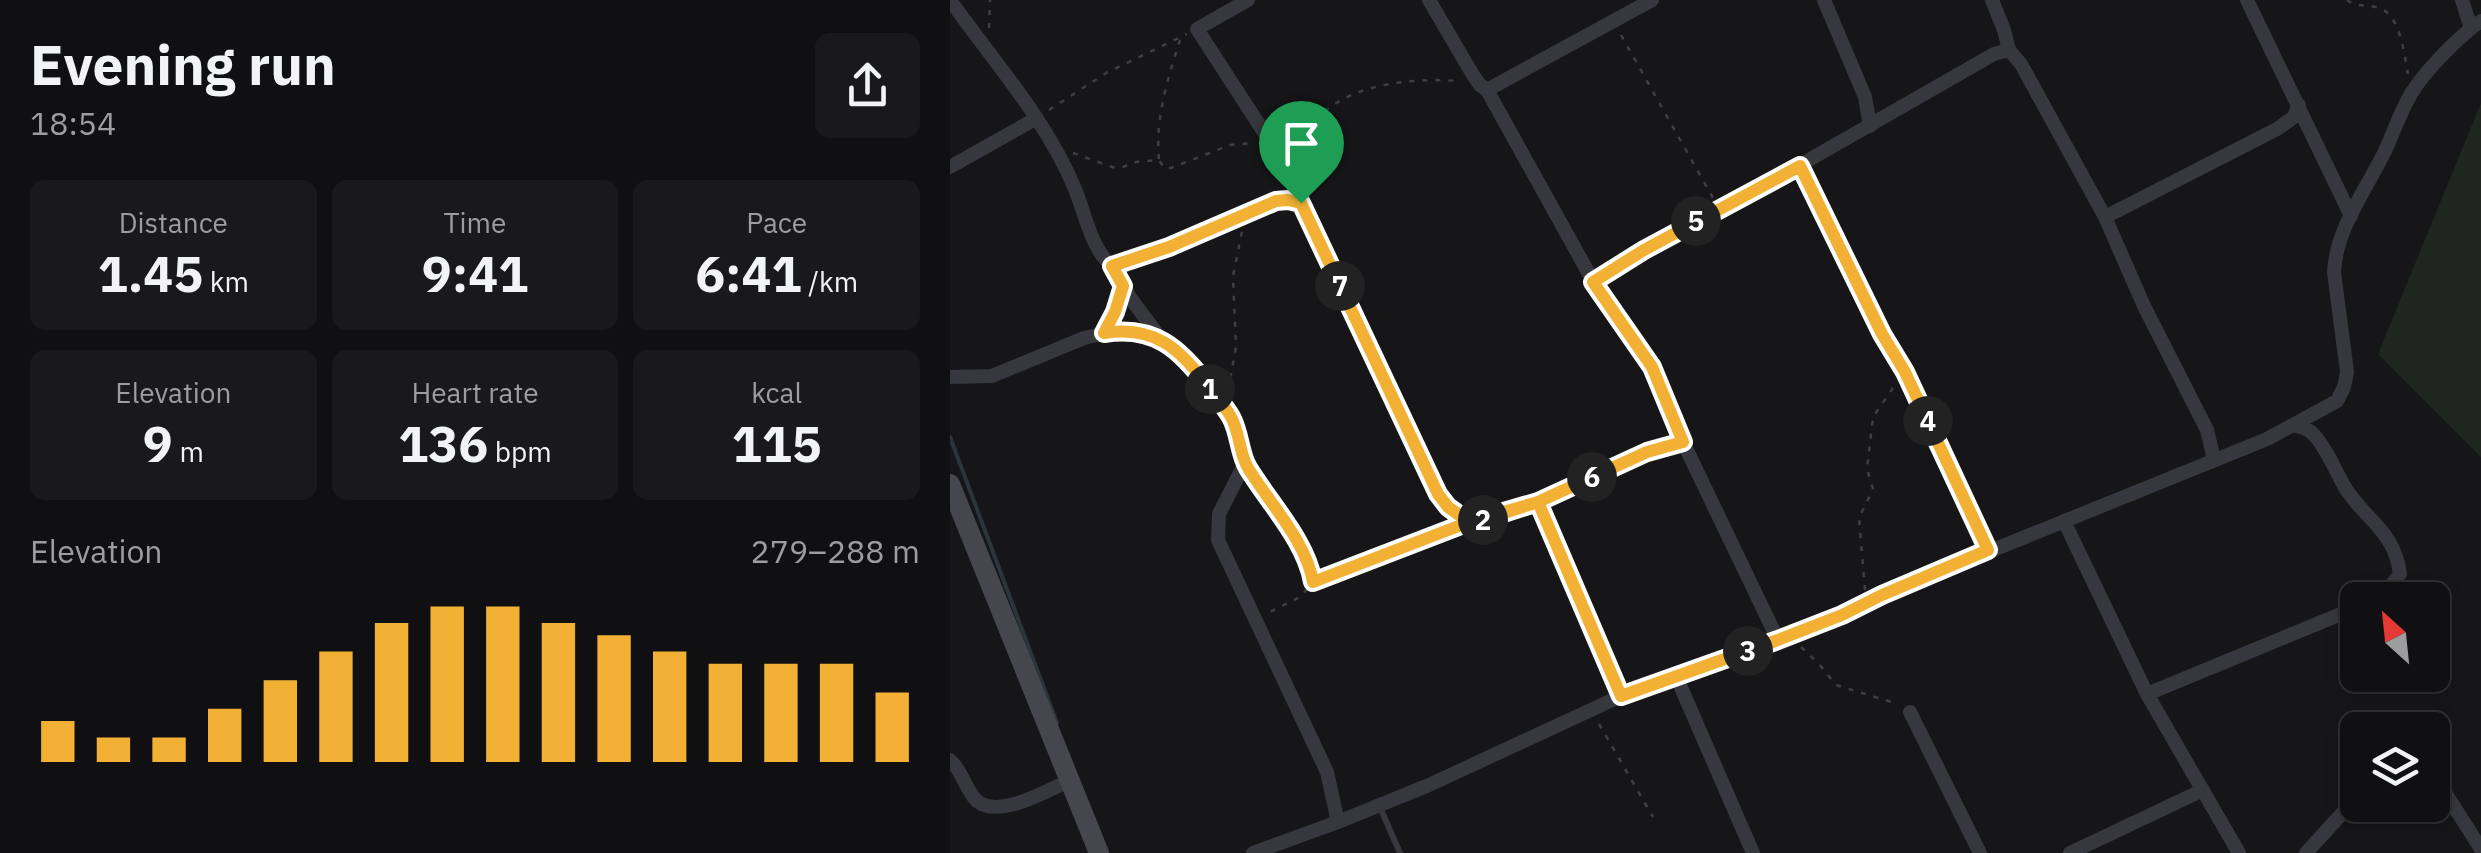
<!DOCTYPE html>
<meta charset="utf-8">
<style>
body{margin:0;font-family:"IBM Plex Sans",sans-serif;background:#19191b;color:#f1f3f6;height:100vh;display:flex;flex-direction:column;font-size:38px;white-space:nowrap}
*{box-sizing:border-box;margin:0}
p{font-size:32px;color:#9c9d9f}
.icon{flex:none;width:55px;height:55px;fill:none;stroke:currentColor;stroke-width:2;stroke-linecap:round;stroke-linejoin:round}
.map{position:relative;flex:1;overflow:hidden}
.side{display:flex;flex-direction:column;background:#101012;width:950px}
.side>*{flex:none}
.needle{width:65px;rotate:333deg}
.buttons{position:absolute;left:1390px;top:582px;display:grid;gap:20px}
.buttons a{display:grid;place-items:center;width:110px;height:110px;border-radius:15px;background:#101012;box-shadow:0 5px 15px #0003,0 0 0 2px #303032;font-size:50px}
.pin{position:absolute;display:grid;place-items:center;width:85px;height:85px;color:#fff;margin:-102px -42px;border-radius:50% 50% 50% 0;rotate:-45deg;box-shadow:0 0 10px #0007}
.pin .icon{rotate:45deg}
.km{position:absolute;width:50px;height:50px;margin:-25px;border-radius:50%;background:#222;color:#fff;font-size:28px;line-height:50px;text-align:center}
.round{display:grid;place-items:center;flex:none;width:105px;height:105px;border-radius:15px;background:#19191b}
.summary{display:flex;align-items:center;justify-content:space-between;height:170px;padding:0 30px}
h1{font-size:55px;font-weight:800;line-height:75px}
.stats{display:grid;grid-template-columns:repeat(3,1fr);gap:15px;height:170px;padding:10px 30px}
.stats div{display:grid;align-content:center;border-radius:15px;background:#19191b;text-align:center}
.stats b{font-size:50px;font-weight:800}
.stats small{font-size:28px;font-weight:400}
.stats p{font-size:28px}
.chart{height:280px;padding:20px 30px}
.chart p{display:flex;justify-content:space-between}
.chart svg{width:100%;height:180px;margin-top:10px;stroke:#f2b134;stroke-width:6}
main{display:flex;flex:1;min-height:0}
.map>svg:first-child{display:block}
.green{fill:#1e261f}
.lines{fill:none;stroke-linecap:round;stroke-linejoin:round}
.stream{stroke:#2c353c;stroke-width:4}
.path{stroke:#3d3f44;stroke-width:2.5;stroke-dasharray:5 8;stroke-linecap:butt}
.service{stroke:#37383d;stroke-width:6}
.minor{stroke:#37383d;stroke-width:14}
.secondary{stroke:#45474d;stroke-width:20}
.route-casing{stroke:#fff;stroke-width:20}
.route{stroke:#f2b134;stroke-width:12}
</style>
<main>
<section class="side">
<div class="summary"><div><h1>Evening run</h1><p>18:54</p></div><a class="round"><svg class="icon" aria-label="share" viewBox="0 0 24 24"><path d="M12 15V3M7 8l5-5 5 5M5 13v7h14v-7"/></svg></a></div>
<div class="stats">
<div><p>Distance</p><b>1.45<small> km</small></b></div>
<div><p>Time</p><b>9:41</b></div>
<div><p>Pace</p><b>6:41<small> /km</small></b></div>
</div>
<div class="stats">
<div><p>Elevation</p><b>9<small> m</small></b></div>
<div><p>Heart rate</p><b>136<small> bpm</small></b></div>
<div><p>kcal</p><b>115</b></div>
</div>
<div class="chart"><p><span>Elevation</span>279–288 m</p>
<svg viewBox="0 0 160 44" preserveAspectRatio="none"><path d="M5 44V34M15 44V38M25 44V38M35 44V31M45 44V24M55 44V17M65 44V10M75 44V6M85 44V6M95 44V10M105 44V13M115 44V17M125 44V20M135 44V20M145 44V20M155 44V27"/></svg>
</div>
</section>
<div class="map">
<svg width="1531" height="853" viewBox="0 0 1531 853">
<rect width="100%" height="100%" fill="#161618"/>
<path class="green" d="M 1531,103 L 1531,457 L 1428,354 Z"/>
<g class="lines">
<path class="stream" d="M 0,437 L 107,723"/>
<g class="path">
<path d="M 1397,0 C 1408,8 1417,4 1429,8 C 1451,15 1454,55 1458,74"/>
<path d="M 39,28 L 40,0"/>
<path d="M 671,35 L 763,198"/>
<path d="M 99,110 L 156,73 L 237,34"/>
<path d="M 338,148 C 352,132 367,116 385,104 C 418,82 470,78 509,81"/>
<path d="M 123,153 L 165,168 L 173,167 L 186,162 L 209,160 L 214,168 L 221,168 L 280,145 L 303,143"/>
<path d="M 209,159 C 205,118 218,78 230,40"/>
<path d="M 278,391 L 286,347 L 283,276 L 292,231"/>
<path d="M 304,477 C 325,509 356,544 363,582 L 350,597 L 318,613"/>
<path d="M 592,514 L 666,685"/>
<path d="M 364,582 L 501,529"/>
<path d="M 915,590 L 909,518 L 923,489 L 917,469 L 923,417 L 945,385"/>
<path d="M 851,647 L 869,664 L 886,685 L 948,704"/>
<path d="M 649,724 L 703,817"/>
</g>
<path class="service" d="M 429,805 L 450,853"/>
<g class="minor">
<path d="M 0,0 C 44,62 96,119 125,189 C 135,213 141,249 162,266 L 219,247 L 327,201 L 338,200 L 351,203"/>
<path d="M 298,0 L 247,29 L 330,157 L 488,494 L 498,507 L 519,522 L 529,521 L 588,502 L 697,452 L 733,442"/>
<path d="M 479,0 L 523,75 L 530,85 L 537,90 L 643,281 L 702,367 L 733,442 L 828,640"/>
<path d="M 874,0 L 915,97 L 920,126"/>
<path d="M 1042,0 L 1054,30 L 1059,50 L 1071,64 L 1155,217 L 1194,306 L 1257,430 L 1263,455 L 1261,462"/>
<path d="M 1297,0 L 1401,216"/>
<path d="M 1512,0 L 1521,28"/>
<path d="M 537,90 L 702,0"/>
<path d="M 850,165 L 932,334 L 955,371 L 1038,551"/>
<path d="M 0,167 L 87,118"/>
<path d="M 1155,217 L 1327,129 L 1344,117 L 1349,105"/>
<path d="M 162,266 L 181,299 L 211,339"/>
<path d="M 643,281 L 694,249 L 850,165 L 1044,54 L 1059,50"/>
<path d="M 154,333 L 165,312 L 173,286"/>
<path d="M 0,377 L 42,376 L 134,338 L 161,332 L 211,339 L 238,360 L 281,417 L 291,439 L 295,463 L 269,514 L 268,540 L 377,772 L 388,822"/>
<path d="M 1343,425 C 1351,427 1358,428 1364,435 C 1378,450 1385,471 1396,489 C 1417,521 1445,532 1450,574 L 1436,592 L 1420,600"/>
<path d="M 1114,521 L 1197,694 L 1289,853"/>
<path d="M 726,676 L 803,853"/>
<path d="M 1197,694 L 1408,607"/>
<path d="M 960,712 L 1030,853"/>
<path d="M 0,760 C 13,771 15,790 27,801 C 49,819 96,791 119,781"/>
<path d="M 1482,772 L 1531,849"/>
<path d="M 303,853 L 388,822 L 479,785 L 671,696 L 892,615 L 932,595 L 1317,439 L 1387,401 L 1394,387 L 1397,372 L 1384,272 C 1386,229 1416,190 1435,151 C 1444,132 1450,112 1461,94 C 1474,72 1510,35 1531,21"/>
<path d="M 1120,853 L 1253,790"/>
<path d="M 1356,853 L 1408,796"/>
</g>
<path class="secondary" d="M 0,484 L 149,853"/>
</g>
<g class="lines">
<g class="route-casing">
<path id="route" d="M 351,203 L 338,200 L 326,201 L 219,247 L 162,266 L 173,286 L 165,312 L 154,333 C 205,325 230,349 258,386 C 265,396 275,406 281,417 C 290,433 289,453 298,468 C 320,504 356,541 363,582 L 519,522 L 588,502 L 671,696 L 828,640 L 892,615 L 932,595 L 1038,550 L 955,372 L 932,334 L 850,166 L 694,250 L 643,282 L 702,367 L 733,442 L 697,452 L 588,502 L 529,521 L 519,522 L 498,507 L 488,494 L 351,203"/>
</g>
<use href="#route" class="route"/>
</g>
</svg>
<div class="buttons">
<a><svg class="needle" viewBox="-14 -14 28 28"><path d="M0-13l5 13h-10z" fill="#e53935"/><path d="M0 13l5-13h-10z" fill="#9c9d9f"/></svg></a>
<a><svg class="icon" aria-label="layers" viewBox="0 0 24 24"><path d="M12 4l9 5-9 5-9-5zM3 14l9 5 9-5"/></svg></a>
</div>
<div class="pin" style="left:351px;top:203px;background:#1e9e55"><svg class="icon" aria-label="arrive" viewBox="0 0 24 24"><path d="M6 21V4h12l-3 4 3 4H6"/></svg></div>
<b class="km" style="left:260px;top:389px">1</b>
<b class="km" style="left:533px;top:520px">2</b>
<b class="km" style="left:798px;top:651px">3</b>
<b class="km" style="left:978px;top:421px">4</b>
<b class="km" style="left:746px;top:221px">5</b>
<b class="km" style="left:642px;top:477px">6</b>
<b class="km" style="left:390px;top:286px">7</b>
</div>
</main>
